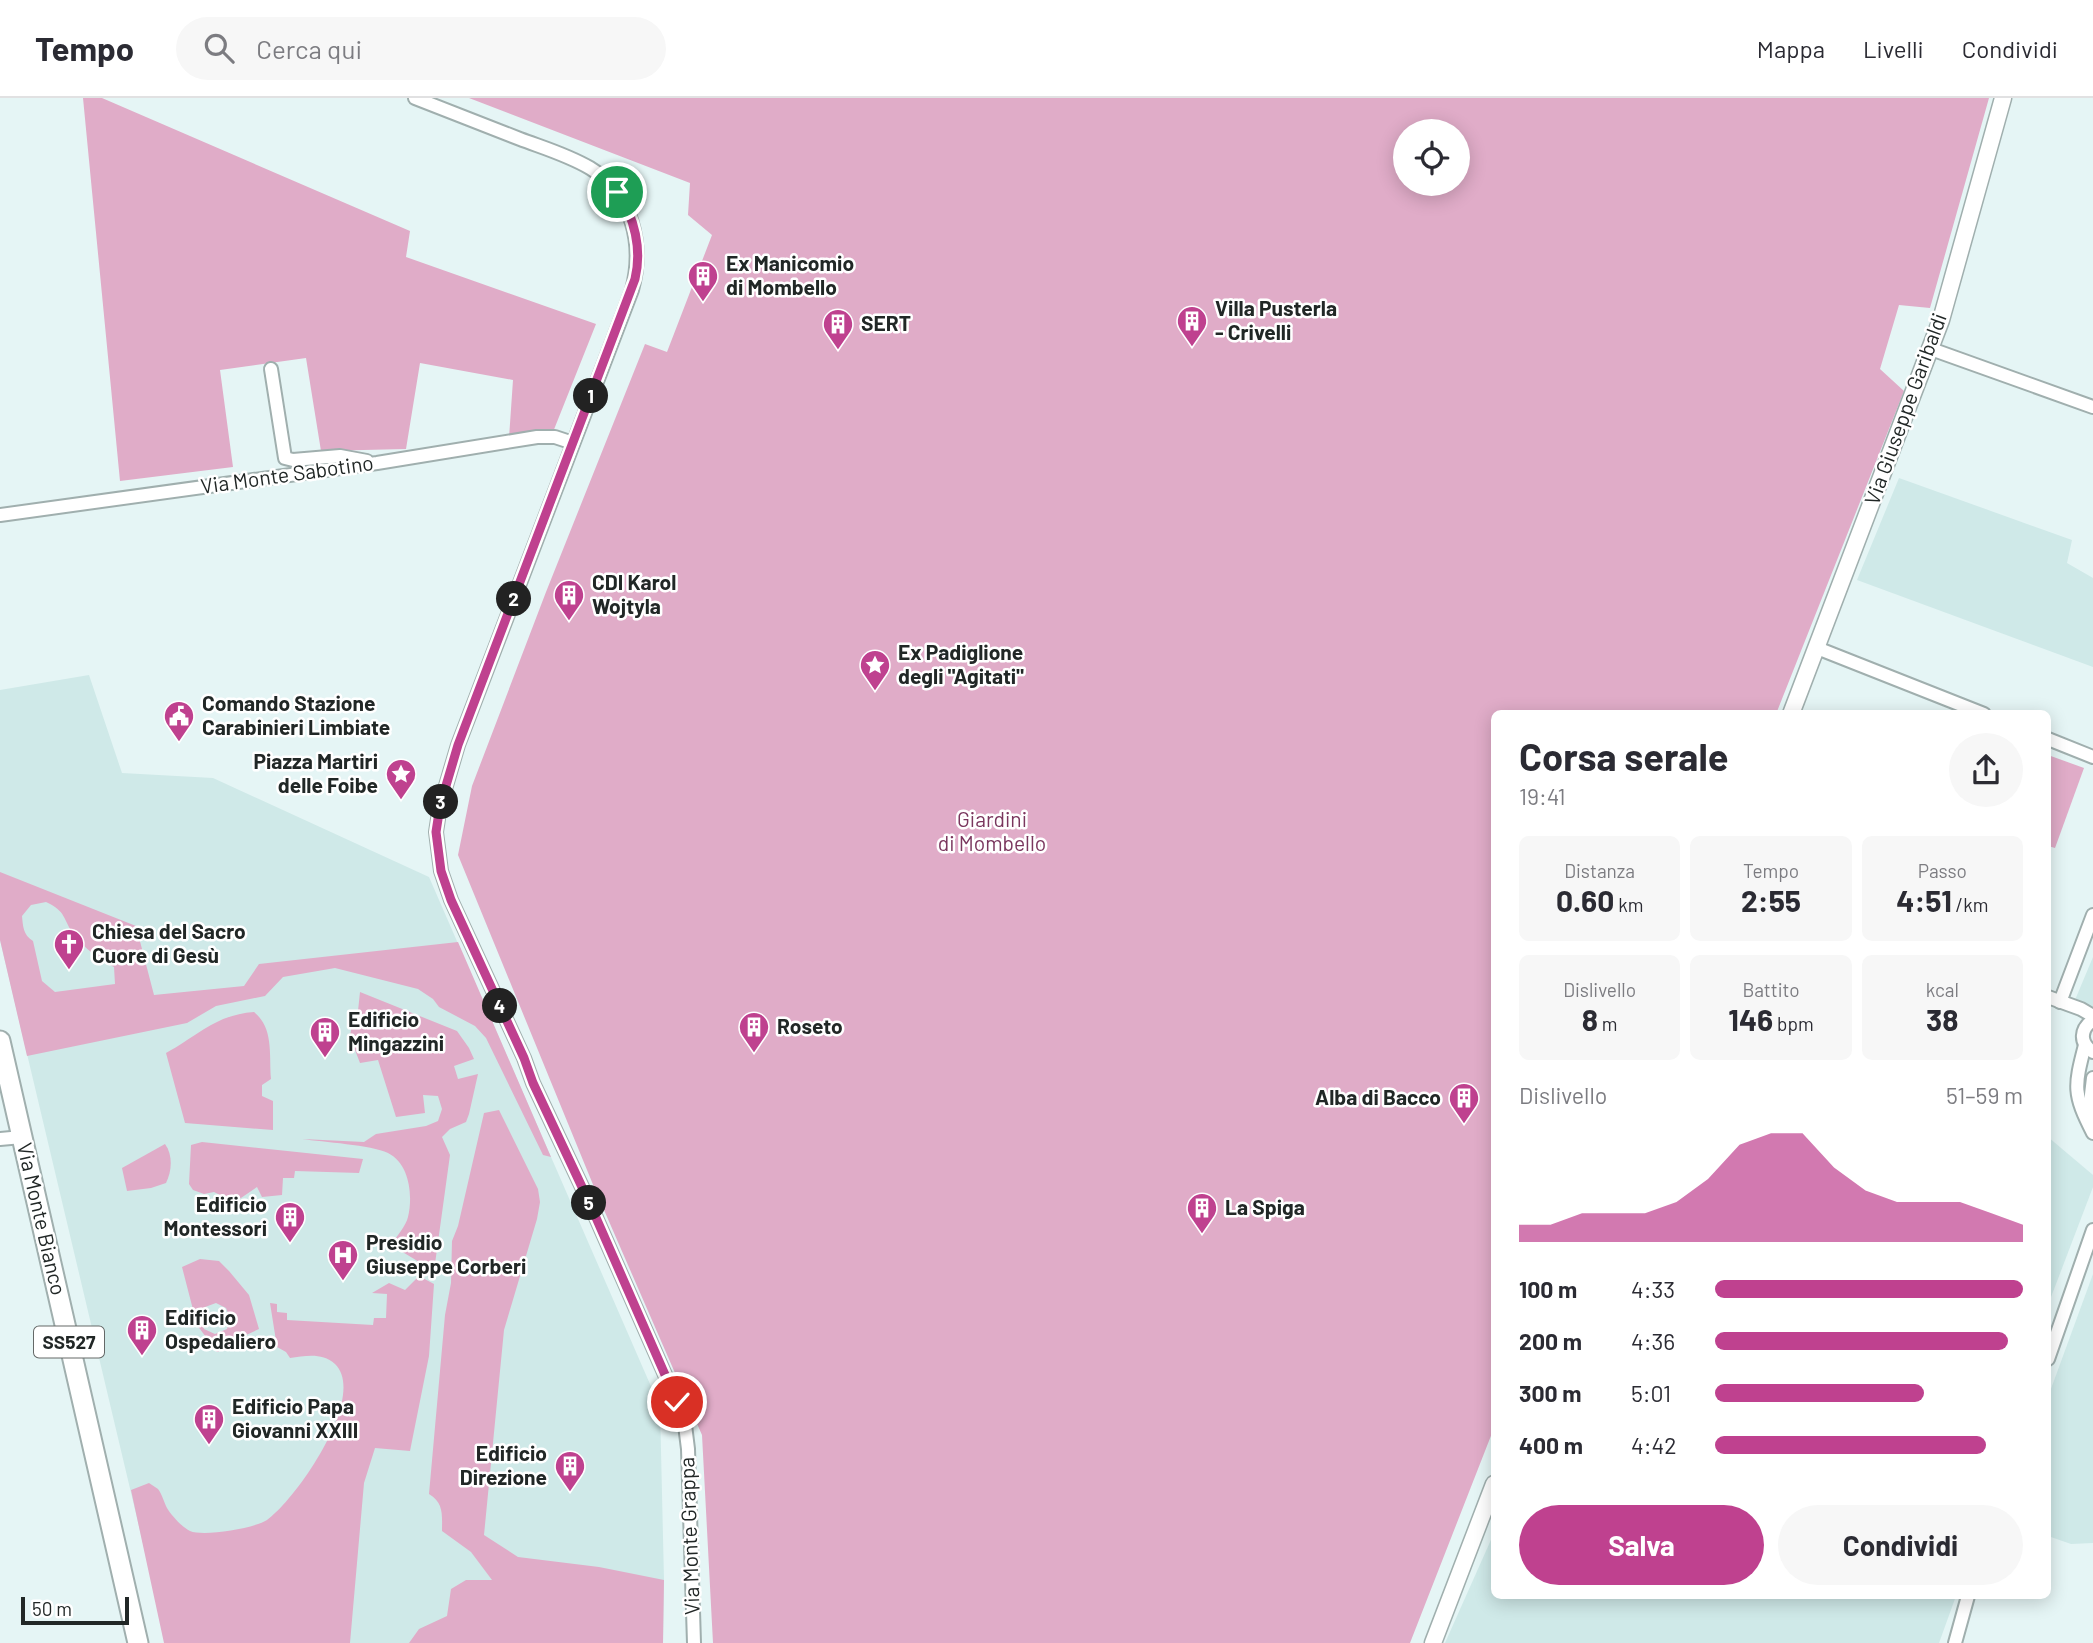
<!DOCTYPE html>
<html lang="it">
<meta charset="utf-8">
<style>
body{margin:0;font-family:Barlow,sans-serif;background:#f7f7f7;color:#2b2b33;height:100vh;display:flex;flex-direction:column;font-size:26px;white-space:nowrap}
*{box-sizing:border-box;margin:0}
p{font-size:23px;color:#7c7c81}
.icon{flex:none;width:38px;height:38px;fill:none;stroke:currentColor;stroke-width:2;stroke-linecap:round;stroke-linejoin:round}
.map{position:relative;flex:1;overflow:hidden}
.sheet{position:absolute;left:1491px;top:612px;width:560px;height:889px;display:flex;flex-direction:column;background:#fff;border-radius:10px;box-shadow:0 4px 18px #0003}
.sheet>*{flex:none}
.buttons{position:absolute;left:1393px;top:21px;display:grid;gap:14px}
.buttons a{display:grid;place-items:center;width:77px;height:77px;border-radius:50%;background:#fff;box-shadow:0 4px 18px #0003;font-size:35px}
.scale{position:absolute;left:21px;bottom:18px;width:108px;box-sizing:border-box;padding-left:7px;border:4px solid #212726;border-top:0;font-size:19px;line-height:24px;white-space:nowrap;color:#212726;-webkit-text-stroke:5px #fff;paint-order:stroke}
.pin{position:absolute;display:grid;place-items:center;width:60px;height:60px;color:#fff;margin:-30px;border:4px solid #fff;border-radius:50%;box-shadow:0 2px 7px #0007}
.km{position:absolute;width:35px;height:35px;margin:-18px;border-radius:50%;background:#222;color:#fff;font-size:19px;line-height:35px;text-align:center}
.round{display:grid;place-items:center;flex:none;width:74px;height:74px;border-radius:37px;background:#f7f7f7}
.headline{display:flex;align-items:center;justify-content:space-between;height:119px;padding:0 28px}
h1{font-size:38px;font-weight:700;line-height:52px}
.stats{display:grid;grid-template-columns:repeat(3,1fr);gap:10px;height:119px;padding:7px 28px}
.stats div{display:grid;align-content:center;border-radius:10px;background:#f7f7f7;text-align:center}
.stats b{font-size:30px;font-weight:700}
.stats small{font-size:19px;font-weight:400}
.stats p{font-size:19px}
.chart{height:196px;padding:14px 28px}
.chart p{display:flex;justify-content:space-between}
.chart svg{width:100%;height:126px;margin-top:7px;fill:#bf418f;opacity:.7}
.cta{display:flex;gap:14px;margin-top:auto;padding:14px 28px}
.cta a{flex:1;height:80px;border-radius:42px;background:#bf418f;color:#fff;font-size:28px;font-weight:700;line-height:80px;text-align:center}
.cta a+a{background:#f7f7f7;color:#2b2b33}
ul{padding:0 28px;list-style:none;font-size:23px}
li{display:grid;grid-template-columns:112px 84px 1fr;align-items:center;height:52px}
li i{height:18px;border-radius:9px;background:#bf418f}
header{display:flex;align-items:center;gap:42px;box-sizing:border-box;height:98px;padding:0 35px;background:#fff;border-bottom:2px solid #e1e1e2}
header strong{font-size:33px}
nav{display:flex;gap:38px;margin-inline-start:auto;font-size:24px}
.search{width:490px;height:63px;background:#f7f7f7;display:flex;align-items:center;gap:18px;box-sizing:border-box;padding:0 24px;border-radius:38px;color:#7c7c81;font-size:26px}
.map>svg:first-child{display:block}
.built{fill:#cfe9e8}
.green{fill:#e0acc8;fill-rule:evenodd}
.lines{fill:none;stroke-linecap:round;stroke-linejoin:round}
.street-casing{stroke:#a0afae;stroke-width:16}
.secondary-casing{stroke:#a0afae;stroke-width:19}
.primary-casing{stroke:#a0afae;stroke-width:23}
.street{stroke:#fff;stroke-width:12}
.secondary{stroke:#fff;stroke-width:16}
.primary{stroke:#fff;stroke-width:19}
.route-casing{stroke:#fff;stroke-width:14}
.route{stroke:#bf418f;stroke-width:9}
.labels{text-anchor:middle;stroke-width:5;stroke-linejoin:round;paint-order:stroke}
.shield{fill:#fff;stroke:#646867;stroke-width:2}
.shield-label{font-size:19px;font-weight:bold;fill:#212726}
.poi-label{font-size:21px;font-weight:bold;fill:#212726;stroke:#fff;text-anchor:start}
.street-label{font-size:21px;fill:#212726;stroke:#fff}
.park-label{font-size:21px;fill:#7a365e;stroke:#fff}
</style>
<header>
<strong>Tempo</strong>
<div class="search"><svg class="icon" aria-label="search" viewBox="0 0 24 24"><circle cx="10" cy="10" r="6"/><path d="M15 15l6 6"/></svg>Cerca qui</div>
<nav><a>Mappa</a><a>Livelli</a><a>Condividi</a></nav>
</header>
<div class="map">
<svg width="2093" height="1545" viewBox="0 0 2093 1545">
<rect width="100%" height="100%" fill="#e5f5f5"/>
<g class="built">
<path d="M 1899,380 L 2072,442 L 2067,465 L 2093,480 L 2093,569 L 1857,482 Z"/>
<path d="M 89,577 L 122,675 L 213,680 L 429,779 L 660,1309 L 664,1482 L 663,1545 L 165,1545 L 146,1458 L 0,842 L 0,592 Z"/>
<path d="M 2093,859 L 2093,909 L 2075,902 Z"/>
<path d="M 2048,1039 L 2093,1077 L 2093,1089 L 2048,1207 Z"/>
<path d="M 2093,1176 L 2093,1445 L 2071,1446 L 2048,1438 L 2048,1299 Z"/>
<path d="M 1494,1435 L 1494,1498 L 1956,1498 L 1939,1545 L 1445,1545 Z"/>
</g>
<g class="green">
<path d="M 83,0 L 102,0 L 410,133 L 406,159 L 596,226 L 553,334 L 509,340 L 513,282 L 420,265 L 406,351 L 321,353 L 306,260 L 220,272 L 233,369 L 120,383 Z"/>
<path d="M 469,0 L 1989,0 L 1930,210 L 1899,207 L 1880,271 L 1904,293 L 1776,616 L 1494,616 L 1494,1330 L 1410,1545 L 713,1545 L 702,1337 L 594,1089 L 458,757 L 472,688 L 546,494 L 645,246 L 667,254 L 712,137 L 688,117 L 690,85 ZM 1405,33 L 1458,33 L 1458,86 L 1405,86 Z"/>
<path d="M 2048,657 L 2084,670 L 2055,750 L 2048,748 Z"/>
<path d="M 0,774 L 136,828 L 154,897 L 244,888 L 259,866 L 458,844 L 551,1059 L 543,1057 L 486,940 L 475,928 L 439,909 L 433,901 L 418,891 L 335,870 L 283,879 L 265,898 L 216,908 L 187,925 L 27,958 L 0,842 ZM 46,804 C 67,814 62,820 74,837 C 84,850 100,862 114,869 L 115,886 L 55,894 L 42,883 L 33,843 C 23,837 23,828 22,818 L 31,807 Z"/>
<path d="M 360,894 L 457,933 L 469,950 L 474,961 L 454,968 L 458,981 L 478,976 L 469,1016 L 466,1024 L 450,1031 L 442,1039 L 450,1057 L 434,1173 L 391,1147 C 396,1139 406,1128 408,1119 C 413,1098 410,1066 388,1055 C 371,1047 323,1044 302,1041 L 364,1044 L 376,1036 L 426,1028 L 438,1023 L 442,1011 L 438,998 L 423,997 L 425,1015 L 396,1019 L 378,962 L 360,965 L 350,939 L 352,924 L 358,913 Z"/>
<path d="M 254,914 C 274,930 269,957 271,981 L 262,987 L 262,998 L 273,1003 L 273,1032 L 185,1025 L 166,955 C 199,937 215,917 254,914 Z"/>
<path d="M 499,1012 L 538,1091 L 540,1104 L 537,1121 L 504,1232 L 484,1437 L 518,1459 L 599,1469 L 664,1482 L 663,1545 L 409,1545 L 419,1531 L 447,1518 L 451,1491 L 466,1482 L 492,1482 L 471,1454 L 442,1433 C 442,1417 444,1405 429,1396 L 445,1217 L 451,1185 L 452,1143 L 458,1128 L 484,1015 Z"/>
<path d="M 202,1044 L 363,1061 L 359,1075 L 295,1073 L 294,1080 L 283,1080 L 282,1097 L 262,1099 L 257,1089 L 238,1102 L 224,1099 L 214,1094 L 204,1096 L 193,1092 L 189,1086 L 191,1047 Z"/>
<path d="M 165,1046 C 173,1057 172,1073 166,1085 L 151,1090 L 127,1093 L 122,1070 Z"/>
<path d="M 200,1161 L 219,1163 L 229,1173 L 249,1197 L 259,1231 L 244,1238 L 239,1246 L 217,1254 L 197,1227 L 182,1169 ZM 216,1205 L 226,1210 L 230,1220 L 227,1231 L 215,1236 L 204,1231 L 200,1219 L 205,1209 Z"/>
<path d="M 419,1178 L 434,1186 L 429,1258 L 410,1353 L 375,1350 L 364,1385 L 350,1545 L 164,1545 L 131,1392 L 149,1385 C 152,1387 155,1389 158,1391 C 162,1396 164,1404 167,1410 C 171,1417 182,1429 190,1433 C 204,1439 255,1430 267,1422 C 296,1402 368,1298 335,1266 C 322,1254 305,1258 290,1260 L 286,1254 L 277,1249 L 270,1205 L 277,1206 L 277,1214 L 287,1215 L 287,1222 L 373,1227 L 374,1220 L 386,1220 L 387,1196 L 372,1195 L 389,1185 L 405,1192 Z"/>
</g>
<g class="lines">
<g class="street-casing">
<g id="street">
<path d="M 415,0 C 450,14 485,27 520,41 C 544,50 568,57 590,70 C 633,96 644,147 632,192 L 458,647 L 440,708 L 436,734 L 441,773 L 451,802 L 524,960 L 533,985 L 590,1106 L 677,1304 L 685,1327 L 688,1351 L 694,1545"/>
<path d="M 1931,251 L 2093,309"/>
<path d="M 271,271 L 285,360 L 293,362 L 340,358 L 367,363"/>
<path d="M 0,417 L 377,365 L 537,339 L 555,339 L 573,345"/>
<path d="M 1817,550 L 1984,616"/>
<path d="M 2048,641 L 2093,659"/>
<path d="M 2048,899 L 2081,911 L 2093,918"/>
<path d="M 2060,904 L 2093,817"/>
<path d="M 2093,922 C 2080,931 2079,945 2093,954"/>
<path d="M 2085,947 C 2074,989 2073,996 2093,1035"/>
<path d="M 2093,980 L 2090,1005 L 2093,1019"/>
<path d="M 0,1041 L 22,1039"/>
<path d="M 2048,1261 L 2093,1132"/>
<path d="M 1955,1545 L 1968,1498"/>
</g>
</g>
<g class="secondary-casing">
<g id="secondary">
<path d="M 1791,616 L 1941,222 L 2003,0"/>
<path d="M 1433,1545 L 1494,1386"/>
</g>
</g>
<g class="primary-casing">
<path id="primary" d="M 0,943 L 138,1545"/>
</g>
<use href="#street" class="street"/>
<use href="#secondary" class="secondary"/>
<use href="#primary" class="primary"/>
</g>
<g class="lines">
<g class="route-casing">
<path id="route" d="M 617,94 C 635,119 642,152 635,181 L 458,647 L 440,708 L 436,734 L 441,773 L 451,802 L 524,960 L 533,985 L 590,1106 L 677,1304"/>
</g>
<use href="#route" class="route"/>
</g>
<defs>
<g id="building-pin" transform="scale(1.575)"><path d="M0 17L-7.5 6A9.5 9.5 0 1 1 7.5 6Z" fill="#bf418f" stroke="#fff"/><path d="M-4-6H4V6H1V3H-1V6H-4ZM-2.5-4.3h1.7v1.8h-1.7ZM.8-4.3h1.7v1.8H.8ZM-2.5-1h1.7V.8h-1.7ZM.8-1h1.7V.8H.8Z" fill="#fff"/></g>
<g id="sight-pin" transform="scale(1.575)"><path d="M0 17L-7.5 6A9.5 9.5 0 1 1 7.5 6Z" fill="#bf418f" stroke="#fff"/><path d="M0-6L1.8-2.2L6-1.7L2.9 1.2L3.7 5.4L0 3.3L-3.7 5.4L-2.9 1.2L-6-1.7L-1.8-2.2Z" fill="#fff"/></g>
<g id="civic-pin" transform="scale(1.575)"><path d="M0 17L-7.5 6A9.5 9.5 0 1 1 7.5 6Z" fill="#bf418f" stroke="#fff"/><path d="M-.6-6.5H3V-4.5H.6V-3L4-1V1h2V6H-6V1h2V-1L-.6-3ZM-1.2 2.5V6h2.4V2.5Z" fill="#fff"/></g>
<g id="church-pin" transform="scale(1.575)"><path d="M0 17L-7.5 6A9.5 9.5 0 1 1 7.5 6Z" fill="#bf418f" stroke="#fff"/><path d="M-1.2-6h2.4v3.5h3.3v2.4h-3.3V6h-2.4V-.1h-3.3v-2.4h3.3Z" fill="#fff"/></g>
<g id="hospital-pin" transform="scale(1.575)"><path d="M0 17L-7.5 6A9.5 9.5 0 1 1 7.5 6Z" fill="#bf418f" stroke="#fff"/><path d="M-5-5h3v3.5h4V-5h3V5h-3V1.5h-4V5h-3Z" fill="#fff"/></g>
</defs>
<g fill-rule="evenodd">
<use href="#building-pin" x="703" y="178"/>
<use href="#building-pin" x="1192" y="223"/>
<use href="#building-pin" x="838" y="226"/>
<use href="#building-pin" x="569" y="497"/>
<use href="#sight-pin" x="875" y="567"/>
<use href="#civic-pin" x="179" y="618"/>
<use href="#sight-pin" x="401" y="676"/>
<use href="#church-pin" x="69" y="846"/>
<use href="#building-pin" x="754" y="929"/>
<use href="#building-pin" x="325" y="934"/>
<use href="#building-pin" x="1464" y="1000"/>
<use href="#building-pin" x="1202" y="1110"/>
<use href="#building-pin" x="290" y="1119"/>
<use href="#hospital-pin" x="343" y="1157"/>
<use href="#building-pin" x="142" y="1232"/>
<use href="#building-pin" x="209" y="1321"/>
<use href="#building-pin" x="570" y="1368"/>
</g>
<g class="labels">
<rect class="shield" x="34" y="1228.5" width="70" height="31" rx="5"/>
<g class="shield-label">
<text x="69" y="1251">SS527</text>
</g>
<g class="poi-label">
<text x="726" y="173">Ex Manicomio<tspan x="726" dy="24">di Mombello</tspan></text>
<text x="1215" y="218">Villa Pusterla<tspan x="1215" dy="24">- Crivelli</tspan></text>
<text x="861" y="233">SERT</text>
<text x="592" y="492">CDI Karol<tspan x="592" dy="24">Wojtyla</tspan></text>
<text x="898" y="562">Ex Padiglione<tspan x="898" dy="24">degli "Agitati"</tspan></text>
<text x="202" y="613">Comando Stazione<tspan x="202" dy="24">Carabinieri Limbiate</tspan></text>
<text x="378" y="671" text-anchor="end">Piazza Martiri<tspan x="378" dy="24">delle Foibe</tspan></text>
<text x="92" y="841">Chiesa del Sacro<tspan x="92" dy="24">Cuore di Gesù</tspan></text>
<text x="348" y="929">Edificio<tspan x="348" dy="24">Mingazzini</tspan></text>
<text x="777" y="936">Roseto</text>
<text x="1441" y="1007" text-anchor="end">Alba di Bacco</text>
<text x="267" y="1114" text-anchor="end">Edificio<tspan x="267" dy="24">Montessori</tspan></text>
<text x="1225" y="1117">La Spiga</text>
<text x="366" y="1152">Presidio<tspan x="366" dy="24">Giuseppe Corberi</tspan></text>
<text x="165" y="1227">Edificio<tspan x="165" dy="24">Ospedaliero</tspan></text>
<text x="232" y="1316">Edificio Papa<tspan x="232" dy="24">Giovanni XXIII</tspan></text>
<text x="547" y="1363" text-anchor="end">Edificio<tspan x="547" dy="24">Direzione</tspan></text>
</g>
<g class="street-label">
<text transform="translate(1906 311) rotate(-70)" y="7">Via Giuseppe Garibaldi</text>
<text transform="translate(287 377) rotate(-8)" y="7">Via Monte Sabotino</text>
<text transform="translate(41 1121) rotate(77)" y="7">Via Monte Bianco</text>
<text transform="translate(690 1438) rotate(-92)" y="7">Via Monte Grappa</text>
</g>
<g class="park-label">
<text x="992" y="729">Giardini<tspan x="992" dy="24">di Mombello</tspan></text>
</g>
</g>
</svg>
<div class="buttons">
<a><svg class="icon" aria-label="locate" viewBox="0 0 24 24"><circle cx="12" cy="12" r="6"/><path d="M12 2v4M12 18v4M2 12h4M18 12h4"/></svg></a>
</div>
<div class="scale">50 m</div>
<div class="pin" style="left:617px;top:94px;background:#1e9e55"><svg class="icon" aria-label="arrive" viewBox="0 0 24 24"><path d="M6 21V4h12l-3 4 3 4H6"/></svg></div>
<div class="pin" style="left:677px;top:1304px;background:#d93025"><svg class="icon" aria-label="check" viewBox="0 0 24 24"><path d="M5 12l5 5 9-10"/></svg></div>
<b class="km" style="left:591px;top:298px">1</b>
<b class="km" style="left:514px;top:501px">2</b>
<b class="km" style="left:441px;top:704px">3</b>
<b class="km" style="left:500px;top:908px">4</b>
<b class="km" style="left:589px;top:1105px">5</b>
<section class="sheet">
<div class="headline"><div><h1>Corsa serale</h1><p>19:41</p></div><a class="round"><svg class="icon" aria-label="share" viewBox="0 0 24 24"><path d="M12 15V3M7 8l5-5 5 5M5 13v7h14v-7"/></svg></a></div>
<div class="stats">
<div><p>Distanza</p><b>0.60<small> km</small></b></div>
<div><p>Tempo</p><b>2:55</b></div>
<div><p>Passo</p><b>4:51<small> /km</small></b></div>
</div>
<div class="stats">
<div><p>Dislivello</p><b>8<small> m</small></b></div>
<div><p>Battito</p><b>146<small> bpm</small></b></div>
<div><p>kcal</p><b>38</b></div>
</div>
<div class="chart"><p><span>Dislivello</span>51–59 m</p>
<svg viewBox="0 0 160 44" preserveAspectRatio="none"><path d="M0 44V38L10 38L20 34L30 34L40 34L50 30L60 22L70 10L80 6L90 6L100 18L110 26L120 30L130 30L140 30L150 34L160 38V44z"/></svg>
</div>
<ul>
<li><b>100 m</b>4:33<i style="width:100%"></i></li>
<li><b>200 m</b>4:36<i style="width:95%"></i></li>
<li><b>300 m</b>5:01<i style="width:68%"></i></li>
<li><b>400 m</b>4:42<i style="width:88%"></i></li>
</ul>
<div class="cta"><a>Salva</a><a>Condividi</a></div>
</section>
</div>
